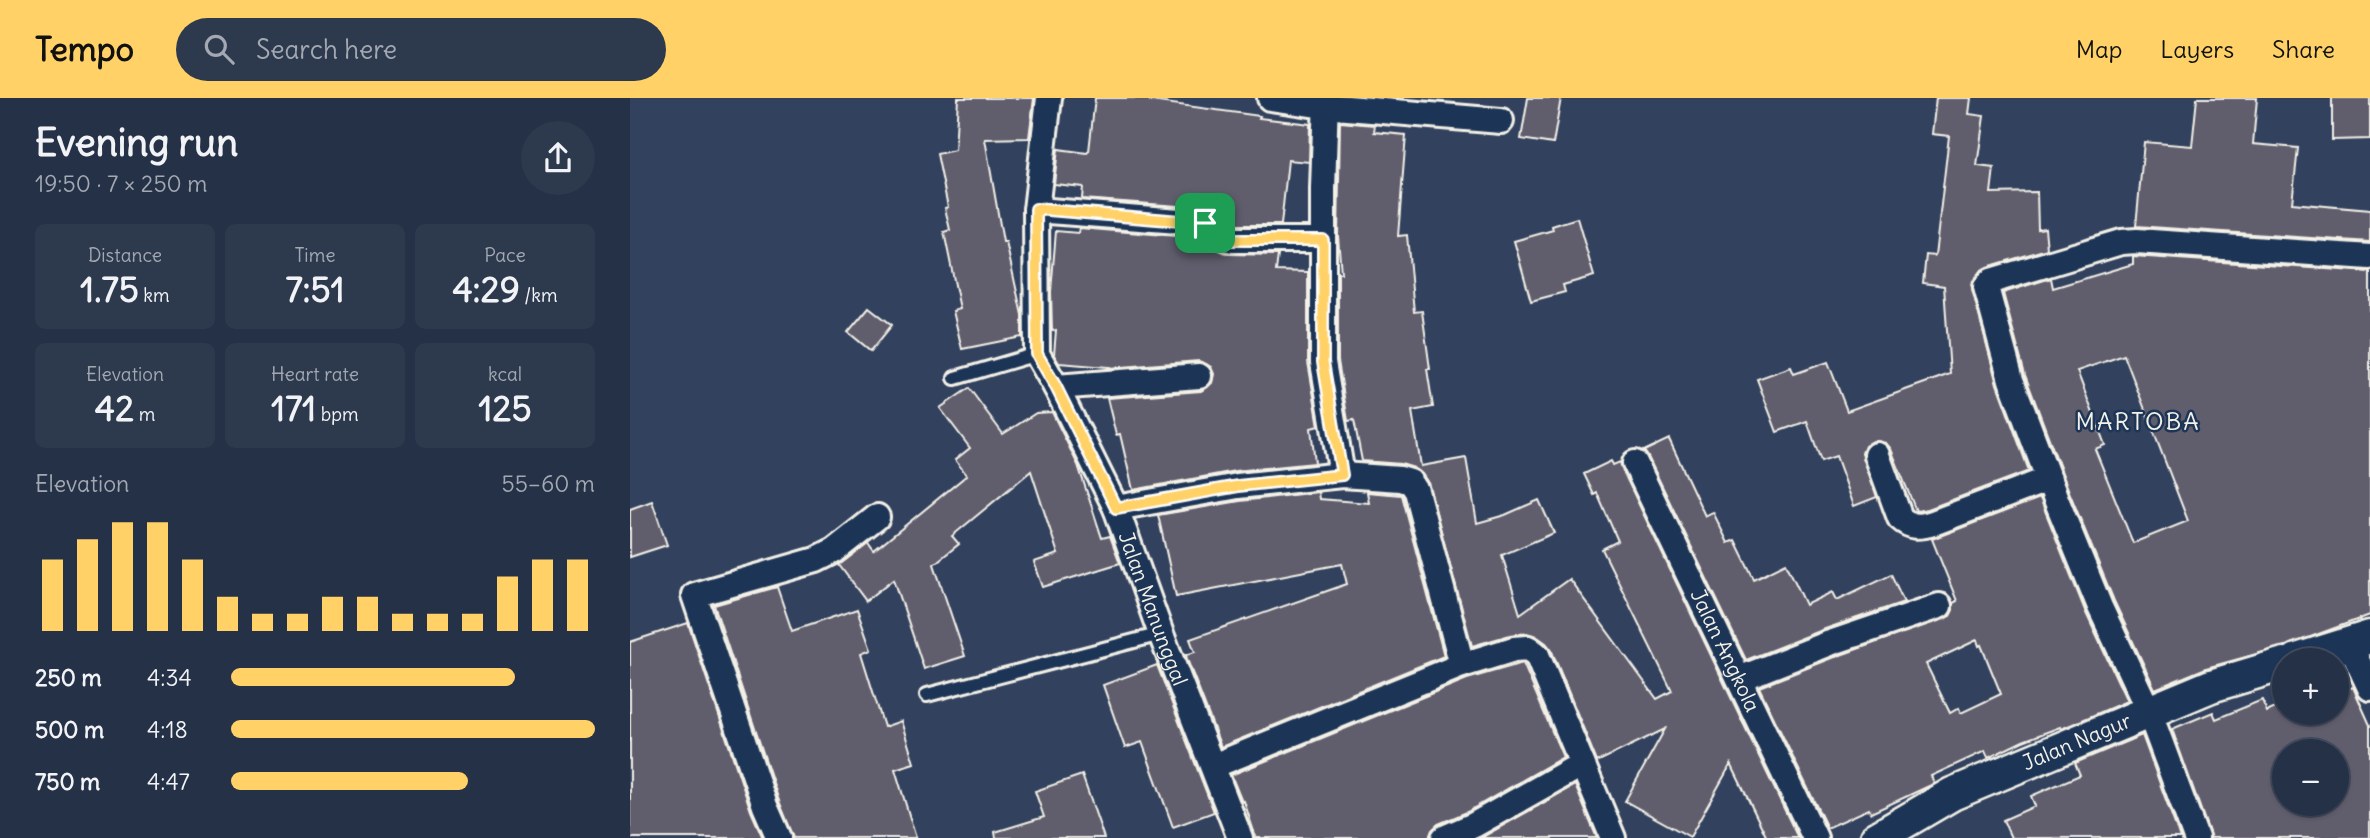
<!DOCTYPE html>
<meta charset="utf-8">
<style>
body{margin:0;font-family:Delius,sans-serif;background:#2d394d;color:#f1f3f6;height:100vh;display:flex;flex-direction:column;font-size:26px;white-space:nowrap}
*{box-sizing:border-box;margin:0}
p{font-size:23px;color:#a3a9b3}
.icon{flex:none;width:38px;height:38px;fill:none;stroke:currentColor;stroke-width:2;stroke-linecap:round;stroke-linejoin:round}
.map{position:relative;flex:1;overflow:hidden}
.panel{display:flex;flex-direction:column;background:#253146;width:630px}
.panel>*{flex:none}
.fabs{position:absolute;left:1642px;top:550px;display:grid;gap:14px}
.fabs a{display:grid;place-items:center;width:77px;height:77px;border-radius:50%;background:#253146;box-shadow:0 2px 5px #0004,0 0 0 2px #424c5f;font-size:35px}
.pin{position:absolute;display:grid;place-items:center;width:60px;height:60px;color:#fff;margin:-30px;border-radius:14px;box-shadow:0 4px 10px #0006}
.round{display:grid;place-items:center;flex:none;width:74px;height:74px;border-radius:37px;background:#2d394d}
.head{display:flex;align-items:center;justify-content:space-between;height:119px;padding:0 35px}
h1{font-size:38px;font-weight:700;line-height:52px}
.figures{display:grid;grid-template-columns:repeat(3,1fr);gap:10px;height:119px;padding:7px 35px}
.figures div{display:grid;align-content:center;border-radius:10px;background:#2d394d;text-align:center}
.figures b{font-size:35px;font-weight:700}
.figures small{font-size:19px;font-weight:400}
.figures p{font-size:19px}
.chart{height:196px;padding:14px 35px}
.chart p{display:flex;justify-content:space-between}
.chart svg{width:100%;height:126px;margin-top:7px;stroke:#ffd166;stroke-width:6}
ul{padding:0 35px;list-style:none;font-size:23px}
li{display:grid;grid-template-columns:112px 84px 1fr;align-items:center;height:52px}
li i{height:18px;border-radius:9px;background:#ffd166}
header{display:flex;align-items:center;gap:42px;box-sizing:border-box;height:98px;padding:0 35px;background:#ffd166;color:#111}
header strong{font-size:33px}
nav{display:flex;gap:38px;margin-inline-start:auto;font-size:24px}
.search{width:490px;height:63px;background:#2d394d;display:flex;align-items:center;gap:18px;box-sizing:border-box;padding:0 24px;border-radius:38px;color:#a3a9b3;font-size:26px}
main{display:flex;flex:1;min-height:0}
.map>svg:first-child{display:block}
.building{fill:#615d6d;stroke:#f4f1e8;stroke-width:2;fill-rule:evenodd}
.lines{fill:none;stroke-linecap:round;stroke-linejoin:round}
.service-casing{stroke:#f4f1e8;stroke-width:18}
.minor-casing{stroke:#f4f1e8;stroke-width:30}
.tertiary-casing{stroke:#f4f1e8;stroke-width:37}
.service{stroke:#1d3557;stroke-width:12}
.minor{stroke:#1d3557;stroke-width:24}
.tertiary{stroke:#1d3557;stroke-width:32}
.route-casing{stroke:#fff;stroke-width:14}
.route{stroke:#ffd166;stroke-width:9}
.labels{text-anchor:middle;stroke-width:5;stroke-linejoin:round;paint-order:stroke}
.street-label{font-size:21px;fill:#f4f1e8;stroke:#1d3557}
.quarter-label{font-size:24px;letter-spacing:2px;fill:#f4f1e8;stroke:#1d3557}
</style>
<header>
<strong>Tempo</strong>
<div class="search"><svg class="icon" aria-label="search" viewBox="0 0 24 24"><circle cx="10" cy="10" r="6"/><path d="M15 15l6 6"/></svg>Search here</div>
<nav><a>Map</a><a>Layers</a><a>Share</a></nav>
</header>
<main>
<section class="panel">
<div class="head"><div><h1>Evening run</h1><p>19:50 · 7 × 250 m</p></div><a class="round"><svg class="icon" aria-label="share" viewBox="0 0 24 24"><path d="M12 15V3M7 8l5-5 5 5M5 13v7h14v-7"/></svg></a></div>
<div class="figures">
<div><p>Distance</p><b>1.75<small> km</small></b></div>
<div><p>Time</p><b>7:51</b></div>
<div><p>Pace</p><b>4:29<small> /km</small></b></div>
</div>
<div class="figures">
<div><p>Elevation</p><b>42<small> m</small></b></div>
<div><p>Heart rate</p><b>171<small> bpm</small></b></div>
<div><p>kcal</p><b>125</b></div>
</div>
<div class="chart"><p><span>Elevation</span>55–60 m</p>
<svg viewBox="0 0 160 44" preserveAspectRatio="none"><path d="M5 44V19M15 44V12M25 44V6M35 44V6M45 44V19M55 44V32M65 44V38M75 44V38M85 44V32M95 44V32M105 44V38M115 44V38M125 44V38M135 44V25M145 44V19M155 44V19"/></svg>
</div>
<ul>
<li><b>250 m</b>4:34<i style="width:78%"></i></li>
<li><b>500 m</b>4:18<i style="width:100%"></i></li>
<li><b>750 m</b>4:47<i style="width:65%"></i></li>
</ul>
</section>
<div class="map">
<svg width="1740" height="740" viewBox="0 0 1740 740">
<rect width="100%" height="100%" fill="#31415e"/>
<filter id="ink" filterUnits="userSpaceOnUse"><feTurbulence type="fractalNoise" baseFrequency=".0143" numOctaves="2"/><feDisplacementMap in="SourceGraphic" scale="14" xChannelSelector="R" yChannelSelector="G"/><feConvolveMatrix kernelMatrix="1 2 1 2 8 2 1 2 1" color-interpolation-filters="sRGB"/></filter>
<g filter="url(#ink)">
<g class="building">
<path d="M 328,0 L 404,0 L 399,40 L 355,41 L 373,144 L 376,144 L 392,217 L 392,239 L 332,251 L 323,213 L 330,211 L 314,134 L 320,132 L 315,110 L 318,109 L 307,56 L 325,52 Z"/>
<path d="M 465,0 L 520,0 L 520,3 L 630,18 L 629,20 L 680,26 L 679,64 L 658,62 L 651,127 L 605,127 L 587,114 L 576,110 L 452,101 L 453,89 L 424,86 L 428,51 L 457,55 L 459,53 Z"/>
<path d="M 898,0 L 931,0 L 923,46 L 891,41 Z"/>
<path d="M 1306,0 L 1341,0 L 1339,16 L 1354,18 L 1347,68 L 1364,70 L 1361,95 L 1407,94 L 1408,131 L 1415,130 L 1417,151 L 1357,169 L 1350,173 L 1341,186 L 1367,286 L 1399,373 L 1298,411 L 1286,413 L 1261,351 L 1256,345 L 1243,343 L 1235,348 L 1232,355 L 1247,399 L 1224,408 L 1206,358 L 1191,363 L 1177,323 L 1147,334 L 1127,281 L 1161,269 L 1164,276 L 1198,264 L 1217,313 L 1320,276 L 1314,188 L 1293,185 L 1296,157 L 1305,158 L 1319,38 L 1302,36 Z"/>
<path d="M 1567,0 L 1627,0 L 1623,46 L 1668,50 L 1662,105 L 1740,112 L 1740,144 L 1506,128 L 1514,44 L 1562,48 Z"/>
<path d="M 1702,0 L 1740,0 L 1740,41 L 1702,42 Z"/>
<path d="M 710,24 L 745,27 L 744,34 L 776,37 L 768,138 L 777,137 L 784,214 L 792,213 L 800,271 L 797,271 L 803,309 L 782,313 L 791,368 L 836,360 L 847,425 L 875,417 L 909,402 L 924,435 L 872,457 L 890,516 L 939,481 L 1027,601 L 1042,593 L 972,451 L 988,443 L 967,395 L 964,397 L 954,376 L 981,363 L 983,367 L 990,364 L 992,371 L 1168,740 L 1137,740 L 1101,666 L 1060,739 L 995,703 L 1035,631 L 967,664 L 921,551 L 916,545 L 906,538 L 897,535 L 880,537 L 842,548 L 798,385 L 792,376 L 784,370 L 771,366 L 732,363 L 724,322 L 718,323 L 708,263 L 708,175 L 711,175 L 708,138 Z"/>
<path d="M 947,120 L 964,178 L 933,187 L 935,194 L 901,203 L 884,143 L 923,132 L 922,128 Z"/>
<path d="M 449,130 L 571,140 L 587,151 L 599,156 L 648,157 L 646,173 L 678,174 L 678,264 L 689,328 L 681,330 L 685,365 L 605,373 L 503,392 L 490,336 L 486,337 L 477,300 L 571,293 L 582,285 L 584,276 L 581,269 L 569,263 L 478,270 L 479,269 L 429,265 L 424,257 L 426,232 L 422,233 L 421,194 L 426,133 L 448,135 Z"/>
<path d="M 1503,158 L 1740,174 L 1740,517 L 1656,548 L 1576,570 L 1525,591 L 1484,503 L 1440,396 L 1395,277 L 1373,195 L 1421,180 L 1423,190 L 1503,166 ZM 1494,257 L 1558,423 L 1503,445 L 1465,351 L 1475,347 L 1447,273 Z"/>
<path d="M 239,209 L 262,227 L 241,253 L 218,234 Z"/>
<path d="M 339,290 L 373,336 L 406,315 L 422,314 L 448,367 L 472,440 L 480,438 L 490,465 L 413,489 L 404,464 L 428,456 L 401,373 L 322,438 L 329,446 L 304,466 L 335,558 L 294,571 L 264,481 L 236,503 L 209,467 L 238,445 L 244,453 L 337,377 L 325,362 L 340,350 L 310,310 Z"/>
<path d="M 1039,341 L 1075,418 L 1083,414 L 1098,445 L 1105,442 L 1124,481 L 1156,465 L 1176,507 L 1203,494 L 1207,502 L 1261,476 L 1274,504 L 1195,531 L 1116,562 L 1018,359 L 1014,353 Z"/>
<path d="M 688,394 L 689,401 L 739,405 L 737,394 L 771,397 L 814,558 L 591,649 L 557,561 L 556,557 L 565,554 L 560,541 L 717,486 L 712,466 L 546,498 L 528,417 L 610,403 Z"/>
<path d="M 1410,400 L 1456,515 L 1497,603 L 1431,631 L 1430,629 L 1393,643 L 1358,660 L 1355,653 L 1301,678 L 1304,685 L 1299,688 L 1241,715 L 1239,711 L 1197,730 L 1129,589 L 1205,559 L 1320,518 L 1323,512 L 1323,505 L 1327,503 L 1302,441 ZM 1347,542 L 1349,548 L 1351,547 L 1371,596 L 1331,615 L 1329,610 L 1320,615 L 1296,566 Z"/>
<path d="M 22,403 L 37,447 L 0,459 L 0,411 Z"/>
<path d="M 147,489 L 162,533 L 227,511 L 241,551 L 231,555 L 254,629 L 271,623 L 284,665 L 265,671 L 286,740 L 164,740 L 149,703 L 84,507 Z"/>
<path d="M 58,525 L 121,713 L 133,740 L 0,740 L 0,544 Z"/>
<path d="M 893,565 L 933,659 L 837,714 L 808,726 L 802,732 L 799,740 L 626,740 L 614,703 L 612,704 L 601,677 L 837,581 Z"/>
<path d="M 527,567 L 584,714 L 543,729 L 512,644 L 495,650 L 473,587 Z"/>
<path d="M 1723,589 L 1740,627 L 1740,740 L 1581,740 L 1542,631 L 1583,614 L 1586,621 L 1632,602 L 1637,614 L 1654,606 L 1654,614 L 1706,614 L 1706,595 ZM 1654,653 L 1706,653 L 1706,705 L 1654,705 Z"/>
<path d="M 1512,637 L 1550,740 L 1381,740 L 1373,722 L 1405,708 L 1401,698 L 1450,677 L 1445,665 Z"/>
<path d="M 452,677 L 474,740 L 366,740 L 365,734 L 414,719 L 405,693 Z"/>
<path d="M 945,687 L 967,740 L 851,740 Z"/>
</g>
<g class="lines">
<g class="service-casing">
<g id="service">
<path d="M 325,280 L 407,256"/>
<path d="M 297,597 L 531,536"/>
</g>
</g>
<g class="minor-casing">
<g id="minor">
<path id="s1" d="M 419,0 L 406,112 L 407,256 L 426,289 L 486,410 L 531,536 L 610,740"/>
<path d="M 640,0 L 694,8 L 871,23"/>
<path d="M 696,0 L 693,91 L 693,264 L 712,377"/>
<path d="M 406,112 L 575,125 C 587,129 591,140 603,142 L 693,142"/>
<path d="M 426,289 L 569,278"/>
<path d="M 1247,357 L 1270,420 C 1281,430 1290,429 1303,425 L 1419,381"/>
<path id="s2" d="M 1005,365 L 1185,740"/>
<path d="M 486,410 L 608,388 L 712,377 L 770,381 L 780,384 L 786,393 L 832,567"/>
<path d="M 1719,545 L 1740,590"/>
<path d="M 1109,581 L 1200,545 L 1309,508"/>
<path d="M 583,668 L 832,567 L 884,551 L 898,550 L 907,557 L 983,740"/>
<path d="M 149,740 L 135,708 L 64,497 L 186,462 L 204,453 L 247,419"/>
<path d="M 814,740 L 844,727 L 952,666"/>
<path d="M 1566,740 L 1520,616 L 1470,509 L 1426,401 L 1381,282 L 1356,189 L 1361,183 L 1491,144 L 1507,143 L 1740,159"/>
</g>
</g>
<g class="tertiary-casing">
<g id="tertiary">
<path d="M 1667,562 L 1740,539"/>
<path id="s3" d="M 1247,740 L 1322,696 L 1581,588 L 1654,566"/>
</g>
</g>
<use href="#service" class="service"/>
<use href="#minor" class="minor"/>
<use href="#tertiary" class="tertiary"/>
</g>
</g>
<g class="lines" filter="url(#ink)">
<g class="route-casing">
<path id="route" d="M 406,111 L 575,125 C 587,129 591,140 603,142 L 693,142 L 693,264 L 712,377 L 608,388 L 486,410 L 426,289 L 407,256 Z"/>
</g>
<use href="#route" class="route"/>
</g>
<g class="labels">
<g class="street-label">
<text dy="7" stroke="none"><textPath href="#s1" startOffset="537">Jalan Manunggal</textPath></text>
<text dy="7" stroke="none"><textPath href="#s2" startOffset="208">Jalan Angkola</textPath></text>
<text dy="7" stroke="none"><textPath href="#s3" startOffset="222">Jalan Nagur</textPath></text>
</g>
<g class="quarter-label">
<text x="1508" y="332">MARTOBA</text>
</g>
</g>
</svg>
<div class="fabs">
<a>+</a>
<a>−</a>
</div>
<div class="pin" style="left:575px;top:125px;background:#1e9e55"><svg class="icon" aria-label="arrive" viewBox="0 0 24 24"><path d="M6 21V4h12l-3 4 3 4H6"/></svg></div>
</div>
</main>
